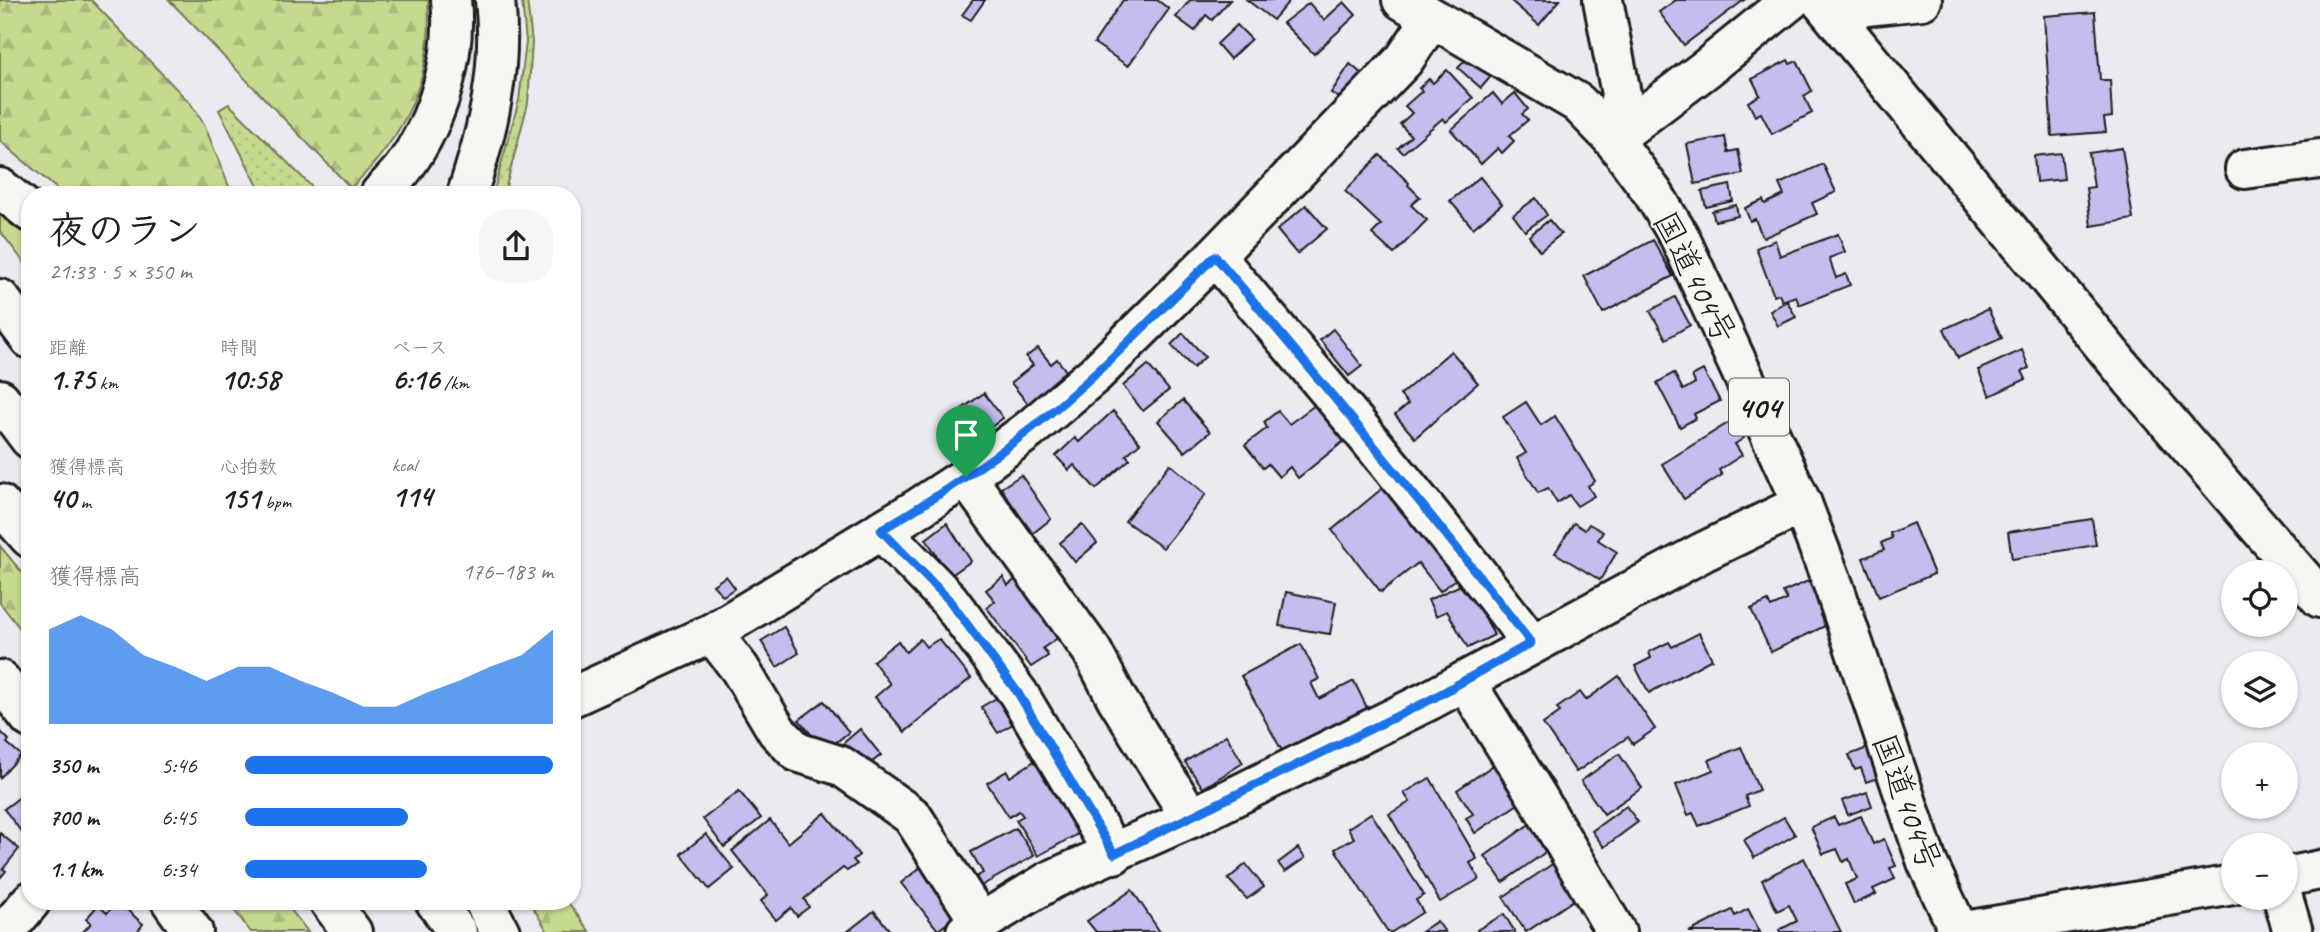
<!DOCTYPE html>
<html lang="ja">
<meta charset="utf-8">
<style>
body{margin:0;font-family:Caveat,"Klee One",sans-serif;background:#f6f6f6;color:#202124;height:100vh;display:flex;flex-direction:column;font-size:26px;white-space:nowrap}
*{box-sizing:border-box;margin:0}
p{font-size:23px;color:#757577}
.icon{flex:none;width:38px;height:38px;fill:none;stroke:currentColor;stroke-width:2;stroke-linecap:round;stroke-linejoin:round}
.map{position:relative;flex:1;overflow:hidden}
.side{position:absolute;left:21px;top:186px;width:560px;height:724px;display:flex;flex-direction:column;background:#fff;border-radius:28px;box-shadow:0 2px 5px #0004}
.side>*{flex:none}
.controls{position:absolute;left:2221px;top:560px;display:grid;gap:14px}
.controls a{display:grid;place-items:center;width:77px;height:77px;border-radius:50%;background:#fff;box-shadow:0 2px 5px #0004;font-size:35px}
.pin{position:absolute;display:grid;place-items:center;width:60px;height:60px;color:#fff;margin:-72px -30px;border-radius:50% 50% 50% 0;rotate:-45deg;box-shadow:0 0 7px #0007}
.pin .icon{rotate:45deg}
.round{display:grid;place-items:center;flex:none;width:74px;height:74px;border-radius:28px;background:#f6f6f6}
.headline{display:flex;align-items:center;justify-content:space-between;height:119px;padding:0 28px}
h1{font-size:38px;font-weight:700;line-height:52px}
.metrics{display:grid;grid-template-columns:repeat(3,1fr);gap:10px;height:119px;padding:7px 28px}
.metrics div{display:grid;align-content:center}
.metrics b{font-size:30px;font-weight:700}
.metrics small{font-size:19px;font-weight:400}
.metrics p{font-size:19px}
.chart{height:196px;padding:14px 28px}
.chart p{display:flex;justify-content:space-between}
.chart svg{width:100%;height:126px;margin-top:7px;fill:#1a73e8;opacity:.7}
ul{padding:0 28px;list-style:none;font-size:23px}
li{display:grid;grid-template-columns:112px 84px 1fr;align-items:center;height:52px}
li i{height:18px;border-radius:9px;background:#1a73e8}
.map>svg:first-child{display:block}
.grass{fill:url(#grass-dots);stroke:#717b56;stroke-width:2}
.forest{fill:url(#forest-firs);stroke:#717b56;stroke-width:2}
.building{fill:#c6bced;stroke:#1c1c1c;stroke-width:2}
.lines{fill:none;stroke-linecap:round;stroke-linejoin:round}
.minor-casing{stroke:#1c1c1c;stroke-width:44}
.major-casing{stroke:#1c1c1c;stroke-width:44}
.highway-casing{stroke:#1c1c1c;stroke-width:44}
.minor{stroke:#f6f6f2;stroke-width:38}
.major{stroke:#f6f6f2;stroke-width:38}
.highway{stroke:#f6f6f2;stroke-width:38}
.route-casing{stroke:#fff;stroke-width:14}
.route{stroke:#1a73e8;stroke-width:9}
.labels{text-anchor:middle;stroke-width:5;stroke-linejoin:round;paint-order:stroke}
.shield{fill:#f6f6f2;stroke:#5d5d5c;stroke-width:2}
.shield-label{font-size:32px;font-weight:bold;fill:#1c1c1c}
.street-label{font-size:33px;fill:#1c1c1c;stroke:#f6f6f2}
</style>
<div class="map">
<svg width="2320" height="932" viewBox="0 0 2320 932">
<defs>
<pattern id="grass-dots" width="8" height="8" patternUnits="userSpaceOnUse" patternTransform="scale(1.75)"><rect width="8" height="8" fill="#c6da8f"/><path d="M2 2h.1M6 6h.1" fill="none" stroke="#aaba7b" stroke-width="1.8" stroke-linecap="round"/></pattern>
<pattern id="forest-firs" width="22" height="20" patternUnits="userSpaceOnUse" patternTransform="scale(1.75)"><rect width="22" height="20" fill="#c6da8f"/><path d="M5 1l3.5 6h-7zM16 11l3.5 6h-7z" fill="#aaba7b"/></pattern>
</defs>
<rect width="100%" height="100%" fill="#eceaf1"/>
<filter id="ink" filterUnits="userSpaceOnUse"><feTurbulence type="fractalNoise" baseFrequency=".0143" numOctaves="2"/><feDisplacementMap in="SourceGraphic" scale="14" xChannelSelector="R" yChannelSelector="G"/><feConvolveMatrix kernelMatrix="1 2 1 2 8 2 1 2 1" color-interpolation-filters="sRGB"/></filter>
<g filter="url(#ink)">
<g class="grass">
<path d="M 522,0 L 527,0 L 532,42 L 528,103 L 504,194 L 493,194 L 519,100 L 526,42 Z"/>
<path d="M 229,104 L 319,194 L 262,194 L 219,110 Z"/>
</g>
<g class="forest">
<path d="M 0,0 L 91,0 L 191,104 L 204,124 L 232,194 L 63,194 L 0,141 Z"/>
<path d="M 169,0 L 428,0 C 434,79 406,134 351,188 Z"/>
<path d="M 0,211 L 30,237 L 30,270 L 0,231 Z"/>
<path d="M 0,546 L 30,582 L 30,641 L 0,603 Z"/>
<path d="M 227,901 L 284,901 L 308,932 L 251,932 Z"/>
<path d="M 529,901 L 567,901 L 590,932 L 548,932 Z"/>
</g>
<g class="building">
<path d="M 973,0 L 985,0 L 971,20 L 962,15 Z"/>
<path d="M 1123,0 L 1157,0 L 1169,9 L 1128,66 L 1094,43 Z"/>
<path d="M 1190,0 L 1230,0 L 1212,20 L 1206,15 L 1195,31 L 1176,17 Z"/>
<path d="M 1247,0 L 1290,0 L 1273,20 Z"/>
<path d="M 1510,0 L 1560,0 L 1539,25 Z"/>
<path d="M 1676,0 L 1744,0 L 1684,45 L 1659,12 Z"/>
<path d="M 1344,2 L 1356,15 L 1314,54 L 1283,23 L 1309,3 L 1324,20 Z"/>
<path d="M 2095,12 L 2100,80 L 2110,80 L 2112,117 L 2104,118 L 2106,132 L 2052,136 L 2044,16 Z"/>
<path d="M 1237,25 L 1251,39 L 1230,59 L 1217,44 Z"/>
<path d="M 1470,55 L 1492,75 L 1481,88 L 1458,68 Z"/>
<path d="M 1788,60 L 1790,64 L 1797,61 L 1812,91 L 1804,96 L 1812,113 L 1772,134 L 1761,113 L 1755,116 L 1748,102 L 1760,95 L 1752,79 Z"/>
<path d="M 1350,64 L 1362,74 L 1343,100 L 1331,93 Z"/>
<path d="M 1447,70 L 1473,98 L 1446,122 L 1443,118 L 1403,153 L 1398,148 L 1411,136 L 1400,124 L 1412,113 L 1405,106 L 1422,91 L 1419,88 L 1429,79 L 1433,83 Z"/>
<path d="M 1493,93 L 1502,104 L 1515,93 L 1528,109 L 1522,114 L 1528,120 L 1509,136 L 1514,141 L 1502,153 L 1498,148 L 1481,164 L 1451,130 Z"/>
<path d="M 1725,137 L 1728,152 L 1738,150 L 1743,174 L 1695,184 L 1687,144 Z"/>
<path d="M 2122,148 L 2133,219 L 2091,226 L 2086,188 L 2094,187 L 2089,153 Z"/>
<path d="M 2061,153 L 2064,179 L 2036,182 L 2034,156 Z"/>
<path d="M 1380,155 L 1409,183 L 1408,185 L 1420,197 L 1411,205 L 1427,220 L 1394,254 L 1372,234 L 1381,225 L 1345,191 Z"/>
<path d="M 1823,164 L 1836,192 L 1812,203 L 1817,214 L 1763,238 L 1755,219 L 1750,221 L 1745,208 L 1763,200 L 1765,204 L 1784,195 L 1779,184 Z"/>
<path d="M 1480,177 L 1502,204 L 1473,228 L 1450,201 Z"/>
<path d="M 1730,185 L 1733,201 L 1706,207 L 1702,191 Z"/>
<path d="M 1536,198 L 1547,215 L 1525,231 L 1513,215 Z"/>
<path d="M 1306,205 L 1327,229 L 1297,254 L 1277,230 Z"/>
<path d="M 1736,205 L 1738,216 L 1715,221 L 1712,211 Z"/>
<path d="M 1549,220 L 1561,234 L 1540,251 L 1529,236 Z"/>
<path d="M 1838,234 L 1845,252 L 1829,258 L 1836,278 L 1846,274 L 1850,285 L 1799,305 L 1796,296 L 1782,301 L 1779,294 L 1774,296 L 1756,248 L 1775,240 L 1780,256 Z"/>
<path d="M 1653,240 L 1673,276 L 1603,313 L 1584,276 Z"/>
<path d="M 1675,297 L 1690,325 L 1666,339 L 1650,311 Z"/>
<path d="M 1787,301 L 1796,317 L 1778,326 L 1770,311 Z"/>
<path d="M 1988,309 L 2002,338 L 1958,358 L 1944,329 Z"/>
<path d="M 1333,329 L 1362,366 L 1349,376 L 1320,340 Z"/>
<path d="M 1183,333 L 1205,357 L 1193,368 L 1171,345 Z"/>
<path d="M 1038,348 L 1051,364 L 1057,359 L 1066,371 L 1060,375 L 1063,379 L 1029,405 L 1011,383 L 1033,365 L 1026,357 Z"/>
<path d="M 2022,350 L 2029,368 L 2022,371 L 2026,379 L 1990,396 L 1978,370 Z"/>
<path d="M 1451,351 L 1478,383 L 1415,438 L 1395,415 L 1408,404 L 1400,395 Z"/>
<path d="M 1148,365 L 1169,390 L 1143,411 L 1123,386 Z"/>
<path d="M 1703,370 L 1720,401 L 1694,414 L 1696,418 L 1680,427 L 1657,383 L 1674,373 L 1683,390 L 1695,383 L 1692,376 Z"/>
<path d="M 984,393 L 1003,418 L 982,434 L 962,409 Z"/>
<path d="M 1183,400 L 1210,432 L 1185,452 L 1158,421 Z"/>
<path d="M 1526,402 L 1541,425 L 1555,416 L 1595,481 L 1588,486 L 1594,496 L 1577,506 L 1569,495 L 1557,503 L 1548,488 L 1538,493 L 1517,458 L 1526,453 L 1503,417 Z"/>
<path d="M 1315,405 L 1344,441 L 1298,478 L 1290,467 L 1279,477 L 1268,464 L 1263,468 L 1245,445 L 1267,428 L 1264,422 L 1278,411 L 1289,424 Z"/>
<path d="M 1113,411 L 1140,443 L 1126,455 L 1130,459 L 1096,489 L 1074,465 L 1069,470 L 1056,456 L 1075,438 L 1079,442 Z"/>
<path d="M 1733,420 L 1744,438 L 1735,444 L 1742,455 L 1719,470 L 1722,475 L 1684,499 L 1662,464 Z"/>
<path d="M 1170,464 L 1206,494 L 1163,548 L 1125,521 Z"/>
<path d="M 1021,475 L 1051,519 L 1032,534 L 1001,488 Z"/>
<path d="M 1385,486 L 1467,571 L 1440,591 L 1418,563 L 1381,592 L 1332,530 Z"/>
<path d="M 2092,519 L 2096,545 L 2012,559 L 2008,532 Z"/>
<path d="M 947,523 L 971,561 L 950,576 L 926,539 Z"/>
<path d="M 1574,523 L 1585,530 L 1589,524 L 1603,532 L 1598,540 L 1617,552 L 1600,580 L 1555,553 Z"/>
<path d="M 1913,523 L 1934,574 L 1879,597 L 1863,558 L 1884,550 L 1881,543 L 1892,538 L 1890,533 Z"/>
<path d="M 1082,524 L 1097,543 L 1075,562 L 1060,543 Z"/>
<path d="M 1026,572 L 1068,631 L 1043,648 L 1048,656 L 1031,667 L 987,608 L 995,601 L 986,590 L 1003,577 L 1008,585 Z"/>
<path d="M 726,576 L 735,588 L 723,596 L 713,585 Z"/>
<path d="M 1808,581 L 1812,588 L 1820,584 L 1832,610 L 1820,615 L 1825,626 L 1771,652 L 1751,609 L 1768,601 L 1771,607 L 1787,600 L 1783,592 Z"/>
<path d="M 1467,582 L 1494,635 L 1468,648 L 1447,611 L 1436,616 L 1428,600 Z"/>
<path d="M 1286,592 L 1336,602 L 1330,634 L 1279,626 Z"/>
<path d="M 784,627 L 799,653 L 777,667 L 761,641 Z"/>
<path d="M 1699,633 L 1712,659 L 1649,693 L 1635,666 L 1651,658 L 1649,652 L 1669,642 L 1672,647 Z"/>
<path d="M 920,639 L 926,647 L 939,639 L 971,678 L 905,732 L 875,697 L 890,684 L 873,661 L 898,641 L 906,652 Z"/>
<path d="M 1301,644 L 1319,679 L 1311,683 L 1319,699 L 1354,681 L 1367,708 L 1282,751 L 1241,676 Z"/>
<path d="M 1619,676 L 1655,729 L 1633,744 L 1628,737 L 1576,772 L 1543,724 L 1560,712 L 1557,708 L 1580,692 L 1586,700 Z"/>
<path d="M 1005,693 L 1087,829 L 1038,856 L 1016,820 L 1023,816 L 1019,811 L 1009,817 L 987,783 L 1007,771 L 1010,777 L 1042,756 L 1019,720 L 998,733 L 981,707 Z"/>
<path d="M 824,701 L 849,732 L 825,751 L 799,720 Z"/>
<path d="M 860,729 L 881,755 L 861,771 L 840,746 Z"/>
<path d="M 0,731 L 9,740 L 7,743 L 21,755 L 0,778 Z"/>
<path d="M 1226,735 L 1243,763 L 1203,788 L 1185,762 Z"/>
<path d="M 1875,745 L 1886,775 L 1866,782 L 1861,768 L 1855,770 L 1849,755 Z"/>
<path d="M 1741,747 L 1759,790 L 1745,796 L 1749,806 L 1699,826 L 1693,813 L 1688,815 L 1676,785 L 1713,770 L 1709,760 Z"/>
<path d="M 1619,754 L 1642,788 L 1604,814 L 1581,781 Z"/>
<path d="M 1501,760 L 1527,798 L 1475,833 L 1466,818 L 1473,814 L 1457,790 Z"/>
<path d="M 1430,778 L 1477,859 L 1470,863 L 1479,879 L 1440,902 L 1389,814 L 1410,802 L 1404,793 Z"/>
<path d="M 30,779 L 30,843 L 4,809 L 25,793 L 20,786 Z"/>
<path d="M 739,791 L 761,818 L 724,847 L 703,819 Z"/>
<path d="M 1867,792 L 1872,806 L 1848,815 L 1842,801 Z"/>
<path d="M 1626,806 L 1638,822 L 1604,847 L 1592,831 Z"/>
<path d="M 825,813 L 859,855 L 853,860 L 857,864 L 847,871 L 843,868 L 804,899 L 809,907 L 797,916 L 791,908 L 776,920 L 761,901 L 768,895 L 732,851 L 770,820 L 788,843 Z"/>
<path d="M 1371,813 L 1424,895 L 1416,900 L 1423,912 L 1392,932 L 1388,932 L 1335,849 L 1354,838 L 1348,828 Z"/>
<path d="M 1542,815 L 1550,849 L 1503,882 L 1485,856 Z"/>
<path d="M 1861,816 L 1873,844 L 1884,839 L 1896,866 L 1890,868 L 1895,879 L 1873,889 L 1876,894 L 1854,904 L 1845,884 L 1857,879 L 1849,859 L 1843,862 L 1837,849 L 1823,854 L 1811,827 L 1834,817 L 1838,825 Z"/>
<path d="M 1784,817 L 1795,835 L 1754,858 L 1744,840 Z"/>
<path d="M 1016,828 L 1034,856 L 981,886 L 976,877 L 983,873 L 971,852 Z"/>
<path d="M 0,833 L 19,849 L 3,869 L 6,871 L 0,878 Z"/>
<path d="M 706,834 L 734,869 L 709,889 L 681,854 Z"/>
<path d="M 1298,848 L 1305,858 L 1285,872 L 1278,863 Z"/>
<path d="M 932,858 L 969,907 L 938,930 L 901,883 Z"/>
<path d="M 1804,858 L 1841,932 L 1780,932 L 1779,930 L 1797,921 L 1789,905 L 1777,911 L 1762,880 Z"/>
<path d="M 1554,863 L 1587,891 L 1526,932 L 1503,897 Z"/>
<path d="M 1246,864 L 1264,887 L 1247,899 L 1228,879 Z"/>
<path d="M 1132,890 L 1160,932 L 1096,932 L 1087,921 Z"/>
<path d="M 117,901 L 143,924 L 137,932 L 83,932 L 91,923 L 86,919 L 98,905 L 107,913 Z"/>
<path d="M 1748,909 L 1760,932 L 1689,932 L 1732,910 L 1735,916 Z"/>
<path d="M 874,911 L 891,932 L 847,932 Z"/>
<path d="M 1504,914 L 1515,932 L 1478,932 L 1477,930 Z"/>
<path d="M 1437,921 L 1445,932 L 1421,932 Z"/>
</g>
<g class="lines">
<g class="minor-casing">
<g id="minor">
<path d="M 1603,0 L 1621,94 L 1613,139"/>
<path d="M 1820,0 L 2132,380 L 2320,598"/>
<path d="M 1829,10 L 1922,0"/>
<path d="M 1613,139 L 1707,68 L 1791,0"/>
<path d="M 2245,169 L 2320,159"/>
<path d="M 1215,256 C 1323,383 1430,510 1531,643"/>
<path d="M 966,477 L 1092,651 L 1117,699 L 1191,818"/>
<path d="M 881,530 L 949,600 L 1018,693 L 1114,854"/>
<path d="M 712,633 L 740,669 L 777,731 L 797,752 L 841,766 L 912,816 L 980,922"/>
<path d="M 0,680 L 30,718"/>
<path d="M 1465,681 L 1538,798 L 1616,932"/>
<path d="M 572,697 L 712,633 L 920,507 L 966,477 L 1029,430 L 1095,374 L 1215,256 L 1404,60 L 1432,18"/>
<path d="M 2283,898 L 2293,932"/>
<path d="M 171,901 L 193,932"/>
<path d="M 5,932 L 31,901"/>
<path d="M 966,932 L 1051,880 L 1191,818 L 1430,700 L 1703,552 L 1802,504"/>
</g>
</g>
<g class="major-casing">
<g id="major">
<path d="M 2286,877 L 2320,870"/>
<path d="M 1959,932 L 2233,885"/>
</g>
</g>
<g class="highway-casing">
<g id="highway">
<path d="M 1402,0 L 1578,103 L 1613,139 L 1653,193 L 1679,236 L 1802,504 L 1834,587 L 1927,862 L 1959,931 L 1954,932"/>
<path d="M 0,188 L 30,212"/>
<path d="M 380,194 C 388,185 398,176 405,166 C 438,120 457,56 451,0"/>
<path d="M 467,194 C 488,130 503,68 495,0"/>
<path d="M 0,299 L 30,339"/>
<path d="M 0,399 L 30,439"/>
<path d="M 0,504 L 30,538"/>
<path d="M 329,901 L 352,932"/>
<path d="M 435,901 L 457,932"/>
<path d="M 484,901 L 500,932"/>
</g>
</g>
<use href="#minor" class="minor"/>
<use href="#major" class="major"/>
<use href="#highway" class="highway"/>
</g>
</g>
<g class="lines" filter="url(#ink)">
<g class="route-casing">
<path id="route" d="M 1215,256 C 1323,383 1430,511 1531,643 L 1430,700 L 1114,854 L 1018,693 L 949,600 L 881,530 C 932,500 981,468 1028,431 C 1095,379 1154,316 1215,256 Z"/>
</g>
<use href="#route" class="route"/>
</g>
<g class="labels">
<rect class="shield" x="1729" y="378.5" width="60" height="57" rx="5"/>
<g class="shield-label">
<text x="1759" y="418">404</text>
</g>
<g class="street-label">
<text transform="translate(1696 277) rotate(63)" y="12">国道404号</text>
<text transform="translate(1908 802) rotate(70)" y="12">国道404号</text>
</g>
</g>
</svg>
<div class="controls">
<a><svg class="icon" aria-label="locate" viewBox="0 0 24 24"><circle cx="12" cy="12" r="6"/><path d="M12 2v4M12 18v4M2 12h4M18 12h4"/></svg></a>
<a><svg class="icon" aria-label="layers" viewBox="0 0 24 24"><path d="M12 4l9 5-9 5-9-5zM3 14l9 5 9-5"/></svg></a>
<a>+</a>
<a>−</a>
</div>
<div class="pin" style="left:966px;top:477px;background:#1e9e55"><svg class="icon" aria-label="arrive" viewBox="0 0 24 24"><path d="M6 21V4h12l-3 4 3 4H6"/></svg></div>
<section class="side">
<div class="headline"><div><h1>夜のラン</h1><p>21:33 · 5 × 350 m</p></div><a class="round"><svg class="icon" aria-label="share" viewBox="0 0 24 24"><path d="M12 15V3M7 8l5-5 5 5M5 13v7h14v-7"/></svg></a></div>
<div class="metrics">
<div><p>距離</p><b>1.75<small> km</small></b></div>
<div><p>時間</p><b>10:58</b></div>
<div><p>ペース</p><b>6:16<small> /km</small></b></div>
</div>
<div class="metrics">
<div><p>獲得標高</p><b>40<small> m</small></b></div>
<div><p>心拍数</p><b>151<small> bpm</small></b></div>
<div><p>kcal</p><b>114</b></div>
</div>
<div class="chart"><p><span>獲得標高</span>176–183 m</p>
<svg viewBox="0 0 160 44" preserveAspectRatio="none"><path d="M0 44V11L10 6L20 11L30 20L40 24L50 29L60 24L70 24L80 29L90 33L100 38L110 38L120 33L130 29L140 24L150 20L160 11V44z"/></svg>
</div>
<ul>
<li><b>350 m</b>5:46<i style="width:100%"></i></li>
<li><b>700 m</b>6:45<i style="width:53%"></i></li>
<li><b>1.1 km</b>6:34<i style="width:59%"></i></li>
</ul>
</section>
</div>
